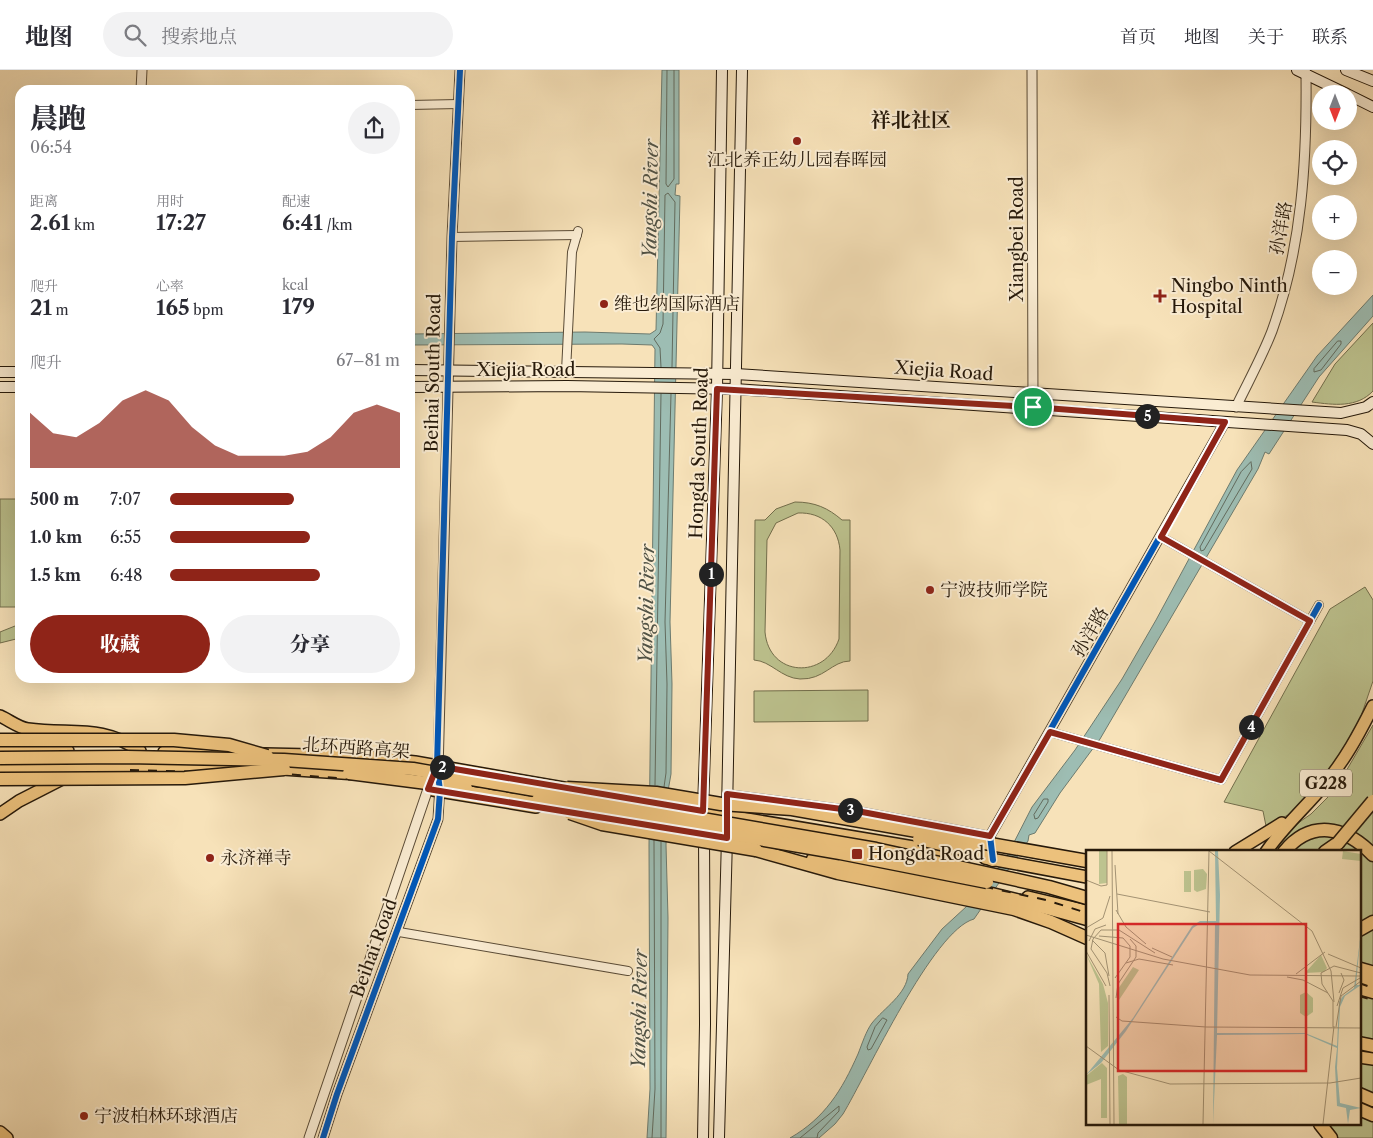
<!DOCTYPE html>
<html lang="zh">
<meta charset="utf-8">
<style>
body{margin:0;font-family:"Libre Caslon Text","Noto Serif SC",serif;background:#f2f2f3;color:#2b2b33;height:100vh;display:flex;flex-direction:column;font-size:19px;white-space:nowrap}
*{box-sizing:border-box;margin:0}
p{font-size:16px;color:#7c7c81}
.icon{flex:none;width:28px;height:28px;fill:none;stroke:currentColor;stroke-width:2;stroke-linecap:round;stroke-linejoin:round}
.map{position:relative;flex:1;overflow:hidden}
.panel{position:absolute;left:15px;top:15px;width:400px;height:598px;display:flex;flex-direction:column;background:#fff;border-radius:15px;box-shadow:0 5px 20px #0002}
.panel>*{flex:none}
.needle{width:32px;rotate:180deg}
.tools{position:absolute;left:1312px;top:15px;display:grid;gap:10px}
.tools a{display:grid;place-items:center;width:45px;height:45px;border-radius:50%;background:#fff;box-shadow:0 5px 20px #0002;font-size:25px}
.pin{position:absolute;display:grid;place-items:center;width:42px;height:42px;color:#fff;margin:-21px;border:2px solid #fff;border-radius:50%;box-shadow:0 1px 5px #0007}
.km{position:absolute;width:25px;height:25px;margin:-12px;border-radius:50%;background:#222;color:#fff;font-size:14px;line-height:25px;text-align:center}
.round{display:grid;place-items:center;flex:none;width:52px;height:52px;border-radius:26px;background:#f2f2f3}
.overview{display:flex;align-items:center;justify-content:space-between;height:85px;padding:0 15px}
h1{font-size:28px;font-weight:800;line-height:38px}
.metrics{display:grid;grid-template-columns:repeat(3,1fr);gap:8px;height:85px;padding:5px 15px}
.metrics div{display:grid;align-content:center}
.metrics b{font-size:21px;font-weight:800}
.metrics small{font-size:14px;font-weight:400}
.metrics p{font-size:14px}
.chart{height:140px;padding:10px 15px}
.chart p{display:flex;justify-content:space-between}
.chart svg{width:100%;height:90px;margin-top:5px;fill:#8f2418;opacity:.7}
.cta{display:flex;gap:10px;margin-top:auto;padding:10px 15px}
.cta a{flex:1;height:58px;border-radius:30px;background:#8f2418;color:#fff;font-size:20px;font-weight:800;line-height:58px;text-align:center}
.cta a+a{background:#f2f2f3;color:#2b2b33}
ul{padding:0 15px;list-style:none;font-size:16px}
li{display:grid;grid-template-columns:80px 60px 1fr;align-items:center;height:38px}
li i{height:12px;border-radius:6px;background:#8f2418}
header{display:flex;align-items:center;gap:30px;box-sizing:border-box;height:70px;padding:0 25px;background:#fff;border-bottom:1px solid #e1e1e2}
header strong{font-size:24px}
nav{display:flex;gap:28px;margin-inline-start:auto;font-size:18px}
.search{width:350px;height:45px;background:#f2f2f3;display:flex;align-items:center;gap:12px;box-sizing:border-box;padding:0 18px;border-radius:28px;color:#7c7c81;font-size:19px}
.map>svg:first-child{display:block}
.green{fill:#bdc38f;stroke:#726e4c;fill-rule:evenodd}
.water{fill:#9dbdb3;stroke:#6d7b6f}
.lines{fill:none;stroke-linecap:round;stroke-linejoin:round}
.shore{stroke:#626b5e;stroke-width:1}
.minor-casing{stroke:#5a4b36;stroke-width:10}
.tertiary-casing{stroke:#5a4b36;stroke-width:11}
.secondary-casing{stroke:#26190a;stroke-width:12}
.primary-casing{stroke:#26190a;stroke-width:14}
.trunk-casing{stroke:#26190a;stroke-width:15}
.minor{stroke:#faecd2;stroke-width:8}
.tertiary{stroke:#faecd2;stroke-width:9}
.secondary{stroke:#faecd2;stroke-width:10}
.primary{stroke:#ecc17c;stroke-width:11}
.trunk{stroke:#ecc17c;stroke-width:12}
.rail{stroke:#26190a;stroke-width:2;stroke-dasharray:9 9;stroke-linecap:butt}
.trunk-bridge-casing{stroke:#26190a;stroke-width:15;stroke-linecap:butt}
.trunk-bridge{stroke:#ecc17c;stroke-width:12}
.cycleway-casing{stroke:#faecd2;stroke-width:9}
.cycleway{stroke:#0057b8;stroke-width:6}
.route-casing{stroke:#fff;stroke-width:10}
.route{stroke:#8f2418;stroke-width:6}
.poi-dot{fill:#8f2418;stroke:#faecd2;stroke-width:2}
.labels{text-anchor:middle;stroke-width:4;stroke-linejoin:round;paint-order:stroke}
.shield{fill:#faecd2;stroke:#665846;stroke-width:1}
.shield-label{font-size:16px;font-weight:bold;fill:#26190a}
.poi-label{font-size:18px;fill:#26190a;stroke:#faecd2;text-anchor:start}
.street-label{font-size:18px;fill:#26190a;stroke:#faecd2}
.water-label{font-size:19px;font-style:italic;fill:#505245;stroke:#faecd2}
.quarter-label{font-size:20px;font-weight:bold;fill:#26190a;stroke:#faecd2}
.inset-road{fill:none;stroke:#a39273;stroke-width:1}
.view{fill:#d62828;fill-opacity:0.15;stroke:#d62828;stroke-width:2.5}
.inset-edge{fill:none;stroke:#26190a;stroke-width:2.5}
</style>
<header>
<strong>地图</strong>
<div class="search"><svg class="icon" aria-label="search" viewBox="0 0 24 24"><circle cx="10" cy="10" r="6"/><path d="M15 15l6 6"/></svg>搜索地点</div>
<nav><a>首页</a><a>地图</a><a>关于</a><a>联系</a></nav>
</header>
<div class="map">
<svg width="1373" height="1068" viewBox="0 0 1373 1068">
<rect width="100%" height="100%" fill="#f7e2b9"/>
<filter id="stains"><feTurbulence type="fractalNoise" baseFrequency=".004" numOctaves="4"/><feColorMatrix values="0 0 0 0 .2 0 0 0 0 .09 0 0 0 0 .02 0 0 0 .5 -.17"/></filter>
<radialGradient id="worn" r=".72"><stop offset=".6" stop-color="#630" stop-opacity="0"/><stop offset="1" stop-color="#630" stop-opacity=".3"/></radialGradient>
<g class="green">
<path d="M 1373,253 L 1373,321 C 1357,338 1334,335 1312,332 L 1335,294 Z"/>
<rect x="0" y="429" width="20" height="108"/>
<path d="M 795,432 C 815,432 828,438 842,450 L 850,450 L 850,591 C 832,591 824,610 800,609 C 781,608 771,591 754,590 L 755,450 L 765,450 L 776,439 ZM 798,443 C 822,442 838,457 840,480 L 839,569 C 825,610 769,607 765,562 L 767,470 L 776,453 Z"/>
<path d="M 1365,517 L 1373,530 L 1373,611 L 1358,655 L 1332,696 L 1305,728 L 1288,745 L 1266,756 L 1263,741 L 1224,732 L 1330,539 Z"/>
<path d="M 20,554 L 20,568 L 0,573 L 0,562 Z"/>
<path d="M 868,620 L 868,651 L 754,652 L 754,621 Z"/>
<path d="M 1373,655 L 1373,1068 L 1336,1068 L 1326,1054 L 1359,1054 L 1359,782 L 1257,782 L 1311,744 L 1335,720 Z"/>
</g>
<g class="water">
<path d="M 662,0 L 679,0 L 679,114 L 676,114 L 675,125 L 680,126 L 670,552 L 672,614 L 671,704 L 668,721 L 666,775 L 668,848 L 666,1068 L 647,1068 L 650,1019 L 649,775 L 655,279 L 652,275 L 622,274 L 410,275 L 410,264 L 585,262 L 650,264 L 656,260 Z"/>
<path d="M 1373,225 L 1373,246 L 1319,307 L 1269,384 L 1265,382 L 1258,399 L 1100,669 L 1060,723 L 1035,763 L 1029,765 L 1028,771 L 974,849 C 933,860 867,1004 843,1044 L 835,1054 L 819,1068 L 790,1068 C 825,1048 842,1020 858,984 C 862,974 866,961 872,953 C 884,938 907,924 908,904 L 942,859 L 979,825 L 1007,786 L 1032,737 L 1075,680 L 1122,609 L 1156,550 L 1237,400 L 1317,286 Z"/>
</g>
<g class="lines">
<g class="shore">
<path d="M 667,0 L 666,114 L 668,117 L 674,109 L 674,0"/>
<path d="M 1338,271 L 1341,271 L 1341,274 L 1321,300 L 1314,302 L 1314,299 Z"/>
<path d="M 661,297 L 660,278 L 654,269 L 660,263 L 663,254 L 665,125 L 668,123 L 675,132 L 672,297"/>
<path d="M 1251,392 L 1252,399 L 1204,480 L 1201,481 L 1200,477 L 1241,402 Z"/>
<path d="M 655,715 L 661,324"/>
<path d="M 664,717 L 666,703 L 667,614 L 665,552 L 671,324"/>
<path d="M 1044,729 L 1048,729 L 1048,732 L 1038,748 L 1035,749 L 1034,745 Z"/>
<path d="M 883,948 L 887,950 L 871,979 L 868,980 L 867,977 L 875,957 Z"/>
<path d="M 652,1068 L 655,1019 L 654,770"/>
<path d="M 661,1068 L 661,772"/>
<path d="M 800,1068 L 839,1036 L 839,1041 L 818,1063 L 817,1068"/>
</g>
<g class="minor-casing">
<g id="minor">
<path d="M 410,35 L 458,34"/>
<path d="M 452,167 L 577,165"/>
<path d="M 566,301 L 572,182 L 578,161"/>
<path d="M 1161,467 L 1310,551"/>
<path d="M 1050,662 L 1221,710 L 1319,535"/>
<path d="M 727,724 L 857,741 L 990,766"/>
<path d="M 399,862 L 628,901"/>
</g>
</g>
<g class="tertiary-casing">
<g id="tertiary">
<path d="M 1032,0 L 1033,337"/>
<path d="M 141,20 L 142,0"/>
<path d="M 1236,337 C 1248,312 1262,287 1272,261 C 1302,178 1307,91 1306,3"/>
<path d="M 438,702 L 452,167 L 460,0"/>
<path d="M 993,790 L 990,766 L 1225,352"/>
<path d="M 309,1068 L 431,710"/>
<path d="M 323,1068 L 337,1024 L 438,749 L 440,715"/>
</g>
</g>
<g class="secondary-casing">
<g id="secondary">
<path d="M 1297,0 L 1347,24"/>
<path d="M 1346,0 L 1373,11"/>
<path d="M 1349,25 L 1373,37"/>
<path d="M 410,300 L 736,304 L 1341,343 L 1366,337 L 1373,332"/>
<path d="M 0,302 L 20,302"/>
<path d="M 0,317 L 20,317"/>
<path d="M 410,317 L 567,316 L 735,319 L 1347,360 L 1361,364 L 1373,374"/>
<path d="M 703,739 L 717,319 L 722,0"/>
<path d="M 727,741 L 742,0"/>
<path d="M 703,1068 L 705,954 L 704,766"/>
<path d="M 719,1068 L 727,768"/>
</g>
</g>
<g class="primary-casing">
<g id="primary">
<path d="M 0,646 C 9,650 19,658 28,659 C 71,665 102,654 140,681"/>
<path d="M 0,681 L 68,681"/>
<path d="M 164,682 L 359,686 L 415,692 L 575,720"/>
<path d="M 84,703 L 121,701"/>
<path d="M 433,720 L 536,737"/>
<path d="M 605,725 L 967,786"/>
<path d="M 0,744 L 19,731 L 64,708"/>
<path d="M 1235,782 L 1282,753"/>
<path d="M 1266,782 C 1283,757 1305,738 1324,715 C 1345,690 1359,664 1373,636"/>
<path d="M 985,788 L 1087,807"/>
<path d="M 1028,827 L 1087,841"/>
<path d="M 1359,898 L 1373,902"/>
<path d="M 1359,987 L 1373,989"/>
<path d="M 0,1062 L 7,1068"/>
</g>
</g>
<g class="trunk-casing">
<g id="trunk">
<path d="M 0,697 L 162,695 L 255,697"/>
<path d="M 275,698 L 349,703"/>
<path d="M 466,718 L 537,731"/>
<path d="M 756,780 L 838,803 L 1014,839 L 1051,852 L 1087,868"/>
<path d="M 975,782 L 993,790"/>
<path d="M 1284,782 C 1311,749 1345,756 1373,785"/>
<path d="M 1325,782 L 1338,773"/>
<path d="M 813,789 C 905,804 997,823 1087,849"/>
<path d="M 1359,860 L 1373,852"/>
<path d="M 1359,908 L 1373,913"/>
<path d="M 1359,918 L 1373,922"/>
<path d="M 1359,973 L 1373,976"/>
<path d="M 1359,1024 L 1373,1030"/>
<path d="M 1359,1039 L 1373,1045"/>
<path d="M 1320,1054 L 1331,1068"/>
</g>
</g>
<use href="#minor" class="minor"/>
<use href="#tertiary" class="tertiary"/>
<use href="#secondary" class="secondary"/>
<use href="#primary" class="primary"/>
<use href="#trunk" class="trunk"/>
<g class="rail">
<path d="M 130,692 L 284,695 L 413,706 L 859,780 L 1048,822 L 1087,833"/>
<path d="M 130,700 L 285,704 L 414,714 L 856,789 L 1046,830 L 1087,843"/>
<path d="M 1359,913 L 1373,918"/>
<path d="M 1359,926 L 1373,930"/>
</g>
<g class="trunk-bridge-casing">
<g id="trunk-bridge">
<path d="M 0,670 L 174,670 L 229,675 L 267,686"/>
<path d="M 0,688 L 127,687 L 284,690 L 413,699 L 876,779 L 1049,817 L 1087,828"/>
<path d="M 349,703 L 466,718"/>
<path d="M 0,709 L 185,708 L 284,699"/>
<path d="M 567,718 L 656,723 L 721,734 L 792,739 L 1087,791"/>
<path d="M 537,731 L 840,783 L 987,812"/>
<path d="M 570,743 L 602,754 L 756,780"/>
<path d="M 919,769 L 975,782"/>
<path d="M 1338,773 L 1373,731"/>
</g>
</g>
<use href="#trunk-bridge" class="trunk-bridge"/>
<g class="cycleway-casing">
<g id="cycleway">
<path d="M 1050,662 L 1221,710 L 1319,535"/>
<path d="M 993,790 L 990,766 L 1225,352"/>
<path d="M 323,1068 L 337,1024 L 438,749 L 440,721 L 437,696 L 452,167 L 460,0"/>
</g>
</g>
<use href="#cycleway" class="cycleway"/>
</g>
<g class="lines">
<g class="route-casing">
<path id="route" d="M 717,319 L 1033,337 L 1225,352 L 1161,467 L 1310,551 L 1221,710 L 1050,662 L 990,766 L 857,741 L 727,724 L 727,768 L 428,719 L 437,696 L 703,741 Z"/>
</g>
<use href="#route" class="route"/>
</g>
<g class="poi-dot">
<circle cx="797" cy="71" r="5"/>
<path d="M1157.5 218.5h5v5h5v5h-5v5h-5v-5h-5v-5h5z"/>
<circle cx="604" cy="234" r="5"/>
<circle cx="930" cy="520" r="5"/>
<rect x="851" y="778" width="12" height="12" rx="2.5"/>
<circle cx="210" cy="788" r="5"/>
<circle cx="84" cy="1046" r="5"/>
</g>
<g class="labels">
<rect class="shield" x="1300" y="699.5" width="52" height="27" rx="4"/>
<g class="shield-label">
<text x="1326" y="719">G228</text>
</g>
<g class="poi-label">
<text x="797" y="96" text-anchor="middle">江北养正幼儿园春晖园</text>
<text x="1171" y="222">Ningbo Ninth<tspan x="1171" dy="21">Hospital</tspan></text>
<text x="614" y="240">维也纳国际酒店</text>
<text x="940" y="526">宁波技师学院</text>
<text x="868" y="790">Hongda Road</text>
<text x="220" y="794">永济禅寺</text>
<text x="94" y="1052">宁波柏林环球酒店</text>
</g>
<g class="street-label">
<text transform="translate(1281 158) rotate(-80)" y="6">孙洋路</text>
<text transform="translate(1017 169) rotate(-90)" y="6">Xiangbei Road</text>
<text x="526" y="306">Xiejia Road</text>
<text transform="translate(944 301) rotate(4)" y="6">Xiejia Road</text>
<text transform="translate(433 303) rotate(-89)" y="6">Beihai South Road</text>
<text transform="translate(699 383) rotate(-88)" y="6">Hongda South Road</text>
<text transform="translate(1090 562) rotate(-60)" y="6">孙洋路</text>
<text transform="translate(356 678) rotate(4)" y="6">北环西路高架</text>
<text transform="translate(374 878) rotate(-70)" y="6">Beihai Road</text>
</g>
<g class="water-label">
<text transform="translate(650 129) rotate(-89)" y="7">Yangshi River</text>
<text transform="translate(646 534) rotate(-89)" y="7">Yangshi River</text>
<text transform="translate(639 939) rotate(-89)" y="7">Yangshi River</text>
</g>
<g class="quarter-label">
<text x="911" y="57">祥北社区</text>
</g>
</g>
<g transform="translate(1086 780)">
<rect width="275" height="275" fill="#f7e2b9"/>
<path d="M 13,1 L 21,1 L 21,33 L 13,34 ZM 257,1 L 275,4 L 275,11 L 256,9 ZM 117,19 L 121,24 L 120,39 L 111,42 L 108,40 L 108,20 ZM 98,21 L 105,21 L 105,42 L 98,42 ZM 0,104 L 17,134 L 22,153 L 22,196 L 15,202 L 13,134 ZM 235,105 L 241,118 L 238,122 L 219,123 ZM 47,117 L 53,120 L 33,150 L 32,139 ZM 220,142 L 227,148 L 227,162 L 220,167 L 214,163 L 214,145 ZM 16,213 L 21,218 L 21,268 L 15,268 L 15,229 L 0,235 L 0,226 ZM 37,224 L 41,227 L 41,274 L 33,274 L 32,226 Z" fill="#bdc38f"/>
<path d="M 129,1 L 132,1 L 134,45 L 131,183 L 219,183 L 251,196 L 253,152 L 257,146 L 268,138 L 275,81 L 270,135 L 275,135 L 259,146 L 254,157 L 251,218 L 254,253 L 275,258 L 264,260 L 262,274 L 260,258 L 251,256 L 249,217 L 251,198 L 219,184 L 131,185 L 127,274 L 129,73 L 115,73 L 107,78 L 40,181 L 15,213 L 0,225 L 47,168 L 106,76 L 114,71 L 130,71 Z" fill="#9dbdb3"/>
<path class="inset-road" d="M 26,1 L 28,274M 29,15 L 32,64M 0,30 L 15,36 L 21,35 L 21,1M 31,44 L 124,62M 30,60 L 40,77 L 60,94M 0,78 L 17,68 L 24,46M 0,85 L 77,109 L 164,125 L 275,126M 13,86 L 37,88 L 44,96 L 44,107 L 29,128M 6,90 L 19,103 L 23,126M 3,91 L 9,79 L 20,75M 66,98 L 86,107M 0,101 L 20,136M 242,104 L 275,118M 40,113 L 53,109 L 87,115M 210,124 L 239,102M 201,127 L 217,130 L 242,143M 24,136 L 21,123 L 5,99 L 7,89 L 15,80 L 33,80 L 69,103M 253,143 L 258,130 L 255,123M 23,145 L 24,274M 30,148 L 32,134 L 50,107 L 50,96 L 44,89M 251,156 L 257,138 L 274,128M 30,167 L 36,171 L 120,177 L 275,178M 247,177 L 247,151 L 236,134 L 235,123 L 248,116 L 275,123M 250,177 L 255,146 L 275,131M 0,196 L 33,220 L 84,234 L 244,233 L 275,228M 117,274 L 123,1 L 226,81 L 245,121 L 248,152M 237,274 L 248,176"/>
<path class="view" d="M 32,74 L 220,74 L 220,221 L 32,221 Z"/>
<rect width="275" height="275" class="inset-edge"/>
</g>
<rect width="100%" height="100%" filter="url(#stains)"/>
<rect width="100%" height="100%" fill="url(#worn)"/>
</svg>
<div class="tools">
<a><svg class="needle" viewBox="-14 -14 28 28"><path d="M0-13l5 13h-10z" fill="#e53935"/><path d="M0 13l5-13h-10z" fill="#7c7c81"/></svg></a>
<a><svg class="icon" aria-label="locate" viewBox="0 0 24 24"><circle cx="12" cy="12" r="6"/><path d="M12 2v4M12 18v4M2 12h4M18 12h4"/></svg></a>
<a>+</a>
<a>−</a>
</div>
<div class="pin" style="left:1033px;top:337px;background:#1e9e55"><svg class="icon" aria-label="arrive" viewBox="0 0 24 24"><path d="M6 21V4h12l-3 4 3 4H6"/></svg></div>
<b class="km" style="left:711px;top:504px">1</b>
<b class="km" style="left:442px;top:697px">2</b>
<b class="km" style="left:850px;top:740px">3</b>
<b class="km" style="left:1251px;top:657px">4</b>
<b class="km" style="left:1147px;top:346px">5</b>
<section class="panel">
<div class="overview"><div><h1>晨跑</h1><p>06:54</p></div><a class="round"><svg class="icon" aria-label="share" viewBox="0 0 24 24"><path d="M12 15V3M7 8l5-5 5 5M5 13v7h14v-7"/></svg></a></div>
<div class="metrics">
<div><p>距离</p><b>2.61<small> km</small></b></div>
<div><p>用时</p><b>17:27</b></div>
<div><p>配速</p><b>6:41<small> /km</small></b></div>
</div>
<div class="metrics">
<div><p>爬升</p><b>21<small> m</small></b></div>
<div><p>心率</p><b>165<small> bpm</small></b></div>
<div><p>kcal</p><b>179</b></div>
</div>
<div class="chart"><p><span>爬升</span>67–81 m</p>
<svg viewBox="0 0 160 44" preserveAspectRatio="none"><path d="M0 44V17L10 27L20 29L30 22L40 11L50 6L60 11L70 24L80 33L90 38L100 38L110 38L120 36L130 29L140 17L150 13L160 17V44z"/></svg>
</div>
<ul>
<li><b>500 m</b>7:07<i style="width:54%"></i></li>
<li><b>1.0 km</b>6:55<i style="width:61%"></i></li>
<li><b>1.5 km</b>6:48<i style="width:65%"></i></li>
</ul>
<div class="cta"><a>收藏</a><a>分享</a></div>
</section>
</div>
